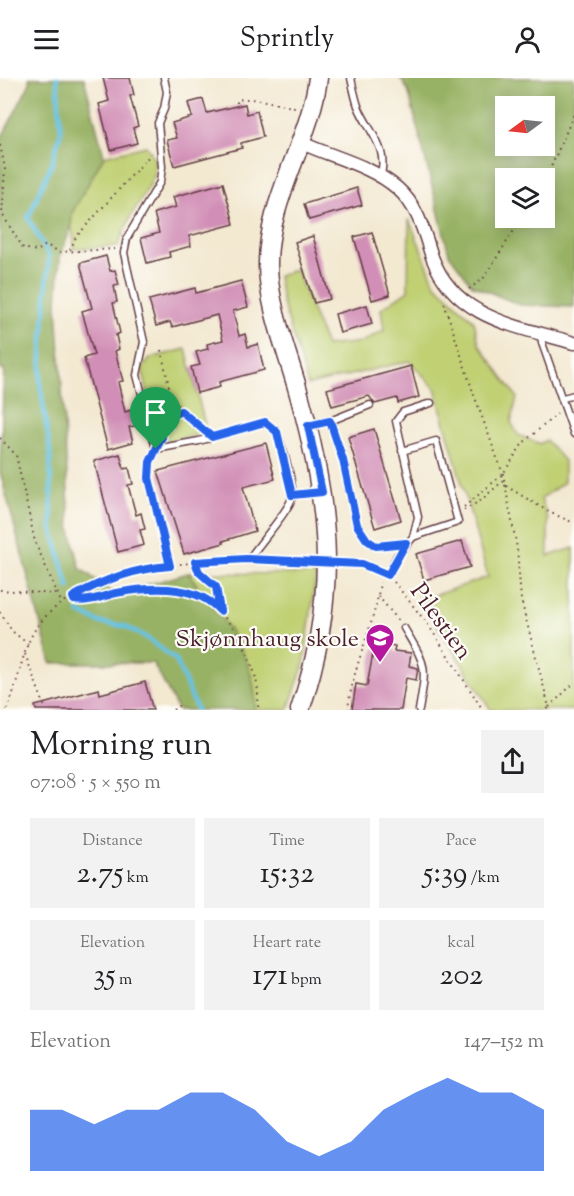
<!DOCTYPE html>
<meta charset="utf-8">
<style>
body{margin:0;font-family:"Sorts Mill Goudy",serif;background:#f2f2f2;color:#202124;height:100vh;display:flex;flex-direction:column;font-size:22px;white-space:nowrap}
*{box-sizing:border-box;margin:0}
p{font-size:20px;color:#757577}
.icon{flex:none;width:33px;height:33px;fill:none;stroke:currentColor;stroke-width:2;stroke-linecap:round;stroke-linejoin:round}
.map{position:relative;height:632px;overflow:hidden}
.sheet{display:flex;flex-direction:column;background:#fff;flex:1}
.sheet>*{flex:none}
.needle{width:39px;rotate:255deg}
.tools{position:absolute;left:495px;top:18px;display:grid;gap:12px}
.tools a{display:grid;place-items:center;width:60px;height:60px;border-radius:0px;background:#fff;box-shadow:0 3px 15px #0003;font-size:30px}
.pin{position:absolute;display:grid;place-items:center;width:51px;height:51px;color:#fff;margin:-62px -26px;border-radius:50% 50% 50% 0;rotate:-45deg;box-shadow:0 0 6px #0007}
.pin .icon{rotate:45deg}
.round{display:grid;place-items:center;flex:none;width:63px;height:63px;border-radius:0px;background:#f2f2f2}
.headline{display:flex;align-items:center;justify-content:space-between;height:102px;padding:0 30px}
h1{font-size:33px;font-weight:600;line-height:45px}
.figures{display:grid;grid-template-columns:repeat(3,1fr);gap:9px;height:102px;padding:6px 30px}
.figures div{display:grid;align-content:center;border-radius:0px;background:#f2f2f2;text-align:center}
.figures b{font-size:30px;font-weight:600}
.figures small{font-size:16px;font-weight:400}
.figures p{font-size:16px}
.chart{height:168px;padding:12px 30px}
.chart p{display:flex;justify-content:space-between}
.chart svg{width:100%;height:108px;margin-top:6px;fill:#2563eb;opacity:.7}
header{display:flex;justify-content:space-between;align-items:center;height:78px;padding:0 30px;background:#fff;font-size:27px;font-weight:600}
.map>svg:first-child{display:block}
.green{fill:#c0d073;stroke:#85784f;stroke-width:1.5}
.forest{fill:#98b265;stroke:#716848;stroke-width:1.5;fill-rule:evenodd}
.lines{fill:none;stroke-linecap:round;stroke-linejoin:round}
.stream{stroke:#65c3e3;stroke-width:4.5}
.building{fill:#d18eb6}
.lane-casing{stroke:#633d44;stroke-width:9}
.street-casing{stroke:#633d44;stroke-width:15}
.secondary-casing{stroke:#633d44;stroke-width:21}
.path{stroke:#633d44;stroke-width:2;stroke-dasharray:1.5 4.5;stroke-linecap:butt}
.lane{stroke:#fff;stroke-width:6}
.street{stroke:#fff;stroke-width:12}
.secondary{stroke:#fff;stroke-width:18}
.path-bridge{stroke:#633d44;stroke-width:2;stroke-dasharray:1.5 4.5;stroke-linecap:butt}
.route-casing{stroke:#fff;stroke-width:12}
.route{stroke:#2563eb;stroke-width:8}
.labels{text-anchor:middle;stroke-width:4.5;stroke-linejoin:round;paint-order:stroke}
.street-label{font-size:24px;fill:#4a1f2b;stroke:#fdfcf7}
.poi-label{font-size:24px;fill:#4a1f2b;stroke:#fdfcf7;text-anchor:end}
</style>
<header><svg class="icon" aria-label="menu" viewBox="0 0 24 24"><path d="M4 6h16M4 12h16M4 18h16"/></svg>Sprintly<svg class="icon" aria-label="person" viewBox="0 0 24 24"><circle cx="12" cy="8" r="4"/><path d="M4 21q1-7 8-7t8 7"/></svg></header>
<div class="map">
<svg width="574" height="632" viewBox="0 0 574 632">
<rect width="100%" height="100%" fill="#fdfcf7"/>
<filter id="ink" filterUnits="userSpaceOnUse"><feTurbulence type="fractalNoise" baseFrequency=".0167" numOctaves="2"/><feDisplacementMap in="SourceGraphic" scale="12" xChannelSelector="R" yChannelSelector="G"/><feConvolveMatrix kernelMatrix="1 2 1 2 8 2 1 2 1" color-interpolation-filters="sRGB"/></filter>
<filter id="wash" filterUnits="userSpaceOnUse"><feTurbulence type="fractalNoise" baseFrequency=".008" numOctaves="4" result="noise"/><feDisplacementMap in="SourceGraphic" scale="24" xChannelSelector="R" yChannelSelector="G"/><feGaussianBlur stdDeviation="1.35" result="paint"/><feColorMatrix in="noise" values="0 0 0 0 0 0 0 0 0 0 0 0 0 0 0 0 0 1.4 0 .05"/><feComposite in="paint" operator="in"/></filter>
<g filter="url(#wash)">
<rect width="100%" height="100%" fill="#f3e8d0"/>
<g class="green">
<path d="M 146,68 C 167,91 148,108 136,130 C 128,142 123,155 118,168 L 73,171 C 76,159 70,151 71,138 C 73,120 92,98 101,82 L 104,78 Z"/>
<path d="M 409,141 L 435,206 L 474,243 L 479,266 L 517,319 L 511,344 L 518,357 L 540,366 L 546,362 L 564,383 L 564,404 L 541,421 L 548,442 L 548,478 L 574,470 L 574,632 L 491,632 L 421,522 L 488,499 L 435,310 L 409,283 L 308,307 L 282,223 L 278,198 L 296,191 L 326,268 L 362,264 L 384,252 L 381,231 L 408,212 Z"/>
<path d="M 186,271 L 207,355 L 167,363 L 157,355 L 142,290 L 151,280 Z"/>
<path d="M 188,495 L 316,496 L 304,586 L 288,632 L 255,632 C 258,587 213,530 188,495 Z"/>
</g>
<g class="forest">
<path d="M 29,0 L 84,0 L 104,78 L 72,135 L 71,150 L 60,178 L 57,226 L 70,448 L 80,490 L 115,516 L 188,495 C 217,535 259,580 255,632 L 178,632 L 153,585 L 51,585 L 0,394 L 4,291 L 0,292 L 0,63 L 30,5 Z"/>
<path d="M 400,0 L 574,0 L 574,229 L 520,227 L 472,207 L 449,176 L 408,12 ZM 506,28 L 544,28 L 544,68 L 506,68 ZM 506,100 L 544,100 L 544,140 L 506,140 Z"/>
</g>
<g class="lines">
<g class="stream">
<path d="M 57,0 L 61,53 L 52,85 L 28,140 L 49,178 L 40,305 L 50,372 L 52,450 L 69,510"/>
<path d="M 78,534 L 101,545 L 124,548 L 144,558 L 176,582 L 197,632"/>
</g>
</g>
<g id="blocks">
<g class="building">
<path d="M 103,0 L 130,0 L 134,17 L 130,18 L 138,48 L 133,50 L 137,65 L 111,72 L 99,26 L 109,23 Z"/>
<path d="M 203,21 L 207,35 L 245,26 L 247,36 L 257,33 L 263,59 L 241,65 L 242,70 L 174,88 L 167,62 L 177,60 L 172,45 L 192,39 L 188,25 Z"/>
<path d="M 223,105 L 234,146 L 189,158 L 191,168 L 169,174 L 170,179 L 147,185 L 141,160 L 159,155 L 154,135 L 176,129 L 173,119 Z"/>
<path d="M 357,110 L 362,127 L 309,142 L 304,126 Z"/>
<path d="M 372,154 L 390,217 L 372,222 L 354,159 Z"/>
<path d="M 313,158 L 330,221 L 314,225 L 295,164 Z"/>
<path d="M 106,178 L 110,193 L 115,192 L 119,207 L 114,208 L 117,224 L 113,225 L 120,255 L 116,257 L 119,271 L 115,273 L 123,303 L 118,304 L 125,334 L 131,332 L 135,348 L 129,349 L 133,364 L 108,371 L 84,280 L 94,277 L 82,233 L 92,230 L 80,185 Z"/>
<path d="M 241,203 L 248,229 L 233,233 L 239,258 L 245,256 L 248,269 L 258,266 L 264,292 L 219,304 L 220,309 L 197,315 L 191,289 L 200,287 L 196,274 L 208,271 L 207,266 L 223,262 L 217,237 L 172,249 L 170,244 L 156,248 L 149,222 L 195,210 L 196,215 Z"/>
<path d="M 367,227 L 372,246 L 340,255 L 335,236 Z"/>
<path d="M 411,288 L 419,319 L 398,325 L 397,320 L 375,326 L 369,318 L 332,328 L 327,311 Z"/>
<path d="M 374,351 L 401,442 L 375,450 L 348,359 Z"/>
<path d="M 266,365 L 275,401 L 243,409 L 255,453 L 223,463 L 224,465 L 184,476 L 158,393 Z"/>
<path d="M 120,376 L 124,391 L 129,390 L 133,406 L 128,407 L 136,437 L 141,435 L 145,451 L 140,452 L 144,467 L 118,474 L 94,383 Z"/>
<path d="M 462,463 L 470,489 L 424,502 L 416,476 Z"/>
<path d="M 384,566 L 395,568 L 394,573 L 411,575 L 409,588 L 418,590 L 416,602 L 406,600 L 401,632 L 352,632 L 356,606 L 367,608 L 374,570 L 383,572 Z"/>
<path d="M 145,604 L 153,632 L 36,632 L 35,628 L 99,611 L 100,616 Z"/>
</g>
</g>
</g>
<g filter="url(#ink)">
<use href="#blocks" fill-opacity="0" stroke="#633d44" stroke-width="1.5"/>
<g class="lines">
<g class="lane-casing">
<g id="lane">
<path d="M 164,0 L 167,14 L 164,31 L 158,45 L 162,89 L 160,104 L 127,160 L 124,175 L 144,264 L 137,297 L 156,371 L 150,384 L 149,400 L 170,488"/>
<path d="M 351,0 C 353,9 355,19 358,28 C 368,53 390,71 380,99"/>
<path d="M 541,256 L 542,265 L 574,356"/>
<path d="M 563,320 L 574,317"/>
<path d="M 330,343 L 370,327"/>
<path d="M 308,347 L 330,343 L 343,382 L 357,447 L 367,462 L 376,468 L 406,465"/>
<path d="M 156,371 L 199,363 L 265,344 L 277,354 C 282,370 294,403 292,419 C 291,430 258,467 249,481"/>
<path d="M 402,373 L 436,363 L 458,444 L 413,459"/>
<path d="M 293,417 L 319,414"/>
<path d="M 388,497 L 397,478 L 413,459 L 418,439 L 396,343 L 403,334 L 431,325"/>
<path d="M 404,550 C 427,589 427,586 419,632"/>
</g>
</g>
<g class="street-casing">
<path id="street" d="M 302,65 C 332,79 372,88 397,110 C 418,128 424,154 432,179 C 455,241 517,248 574,265"/>
</g>
<g class="secondary-casing">
<path id="secondary" d="M 300,632 C 338,520 331,432 300,320 C 289,278 269,232 268,188 C 267,122 310,64 318,0"/>
</g>
<g class="path">
<path d="M 237,25 L 237,22 C 257,18 275,27 295,29"/>
<path d="M 0,67 L 5,90 L 2,136 L 23,170 L 37,173 L 46,167 L 60,174 L 116,171"/>
<path d="M 544,117 L 548,96 L 574,36"/>
<path d="M 70,172 L 76,159 L 151,76"/>
<path d="M 469,211 L 483,201 L 522,140"/>
<path d="M 444,225 L 474,317 L 503,396 L 517,470 L 521,522 L 549,629 L 547,632"/>
<path d="M 161,272 L 172,322"/>
<path d="M 170,338 L 181,333"/>
<path d="M 161,354 L 168,347 L 172,322 L 203,351"/>
<path d="M 0,360 L 16,377 L 35,464 L 62,526"/>
<path d="M 506,408 L 549,434 L 574,445"/>
<path d="M 464,429 L 503,396 L 523,365 L 557,336"/>
<path d="M 464,432 L 480,423 L 504,402"/>
<path d="M 261,482 L 301,483"/>
<path d="M 195,484 L 199,494 L 216,509 L 220,531"/>
<path d="M 350,485 L 378,491"/>
<path d="M 180,486 L 240,481"/>
<path d="M 394,504 L 429,548 L 483,632"/>
<path d="M 0,512 L 58,516"/>
<path d="M 378,518 L 399,543"/>
<path d="M 73,520 C 82,526 95,520 104,518 C 162,506 205,503 238,558 C 252,581 260,604 258,632"/>
<path d="M 0,534 L 12,553 L 28,566"/>
<path d="M 25,576 L 46,632"/>
<path d="M 549,629 L 574,605"/>
<path d="M 7,632 C 17,609 20,584 30,561 C 51,515 114,499 160,489"/>
<path d="M 173,632 L 178,628 L 182,632"/>
<path d="M 348,632 C 352,588 375,548 380,504"/>
</g>
<use href="#lane" class="lane"/>
<use href="#street" class="street"/>
<use href="#secondary" class="secondary"/>
<path class="path-bridge" d="M 301,483 L 350,485"/>
</g>
</g>
<g class="lines" filter="url(#ink)">
<g class="route-casing">
<path id="route" d="M 181,333 L 212,359 L 265,344 L 277,354 L 292,417 L 322,414 L 308,348 L 330,343 L 343,382 L 357,447 L 367,462 L 376,468 L 406,465 L 388,497 L 362,486 L 246,481 L 195,484 L 199,494 L 216,509 L 220,533 C 196,505 149,509 116,515 C 103,518 88,525 74,522 L 73,519 C 102,502 137,490 170,488 L 149,400 L 150,384 L 162,359 L 161,355 L 168,347 L 170,338 Z"/>
</g>
<use href="#route" class="route"/>
</g>
<defs>
<g id="school-pin" transform="scale(1.5)"><path d="M0 17L-7.5 6A9.5 9.5 0 1 1 7.5 6Z" fill="#b5179e" stroke="#fdfcf7"/><path d="M0-5L7-2L0 1L-7-2ZM-4 1L0 2.5L4 1V4Q0 6-4 4Z" fill="#fff"/></g>
</defs>
<g fill-rule="evenodd">
<use href="#school-pin" x="380" y="560"/>
</g>
<g class="labels">
<g class="street-label">
<text transform="translate(442 543) rotate(54)" y="8">Pilestien</text>
</g>
<g class="poi-label">
<text x="359" y="568">Skjønnhaug skole</text>
</g>
</g>
</svg>
<div class="tools">
<a><svg class="needle" viewBox="-14 -14 28 28"><path d="M0-13l5 13h-10z" fill="#e53935"/><path d="M0 13l5-13h-10z" fill="#757577"/></svg></a>
<a><svg class="icon" aria-label="layers" viewBox="0 0 24 24"><path d="M12 4l9 5-9 5-9-5zM3 14l9 5 9-5"/></svg></a>
</div>
<div class="pin" style="left:156px;top:371px;background:#1e9e55"><svg class="icon" aria-label="arrive" viewBox="0 0 24 24"><path d="M6 21V4h12l-3 4 3 4H6"/></svg></div>
</div>
<section class="sheet">
<div class="headline"><div><h1>Morning run</h1><p>07:08 · 5 × 550 m</p></div><a class="round"><svg class="icon" aria-label="share" viewBox="0 0 24 24"><path d="M12 15V3M7 8l5-5 5 5M5 13v7h14v-7"/></svg></a></div>
<div class="figures">
<div><p>Distance</p><b>2.75<small> km</small></b></div>
<div><p>Time</p><b>15:32</b></div>
<div><p>Pace</p><b>5:39<small> /km</small></b></div>
</div>
<div class="figures">
<div><p>Elevation</p><b>35<small> m</small></b></div>
<div><p>Heart rate</p><b>171<small> bpm</small></b></div>
<div><p>kcal</p><b>202</b></div>
</div>
<div class="chart"><p><span>Elevation</span>147–152 m</p>
<svg viewBox="0 0 160 44" preserveAspectRatio="none"><path d="M0 44V19L10 19L20 25L30 19L40 19L50 12L60 12L70 19L80 32L90 38L100 32L110 19L120 12L130 6L140 12L150 12L160 19V44z"/></svg>
</div>
</section>
